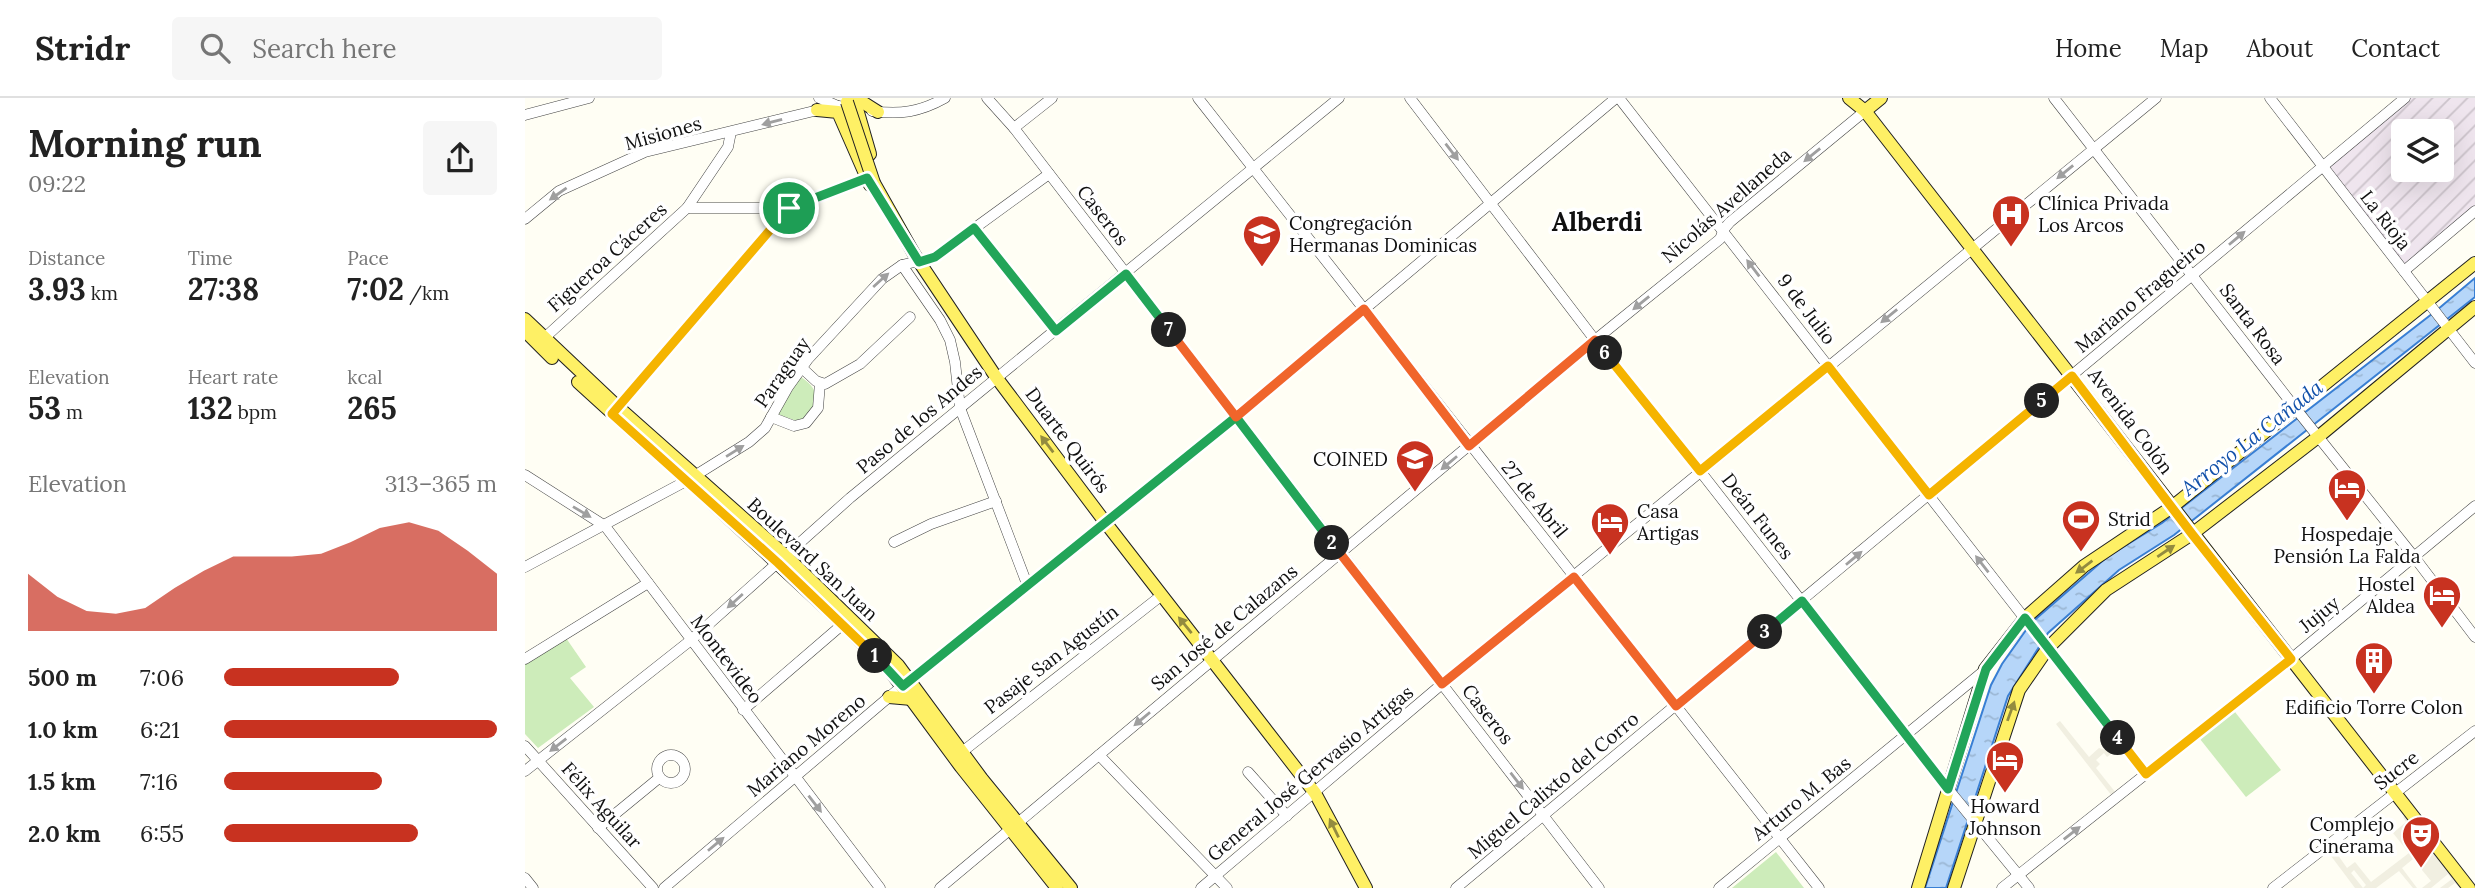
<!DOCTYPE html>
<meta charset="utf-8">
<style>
body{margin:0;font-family:Lora,serif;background:#f6f6f6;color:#222;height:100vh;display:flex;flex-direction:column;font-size:26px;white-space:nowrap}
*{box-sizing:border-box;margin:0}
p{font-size:23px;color:#767676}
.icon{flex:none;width:38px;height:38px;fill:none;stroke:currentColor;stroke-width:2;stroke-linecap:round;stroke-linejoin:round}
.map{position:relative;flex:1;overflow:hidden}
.panel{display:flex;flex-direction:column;background:#fff;width:525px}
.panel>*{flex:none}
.buttons{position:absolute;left:1866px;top:21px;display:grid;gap:14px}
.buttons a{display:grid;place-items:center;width:63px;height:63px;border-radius:7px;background:#fff;box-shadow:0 7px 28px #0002;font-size:35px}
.pin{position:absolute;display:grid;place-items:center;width:60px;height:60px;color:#fff;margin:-30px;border:4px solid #fff;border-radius:50%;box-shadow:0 2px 7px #0007}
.km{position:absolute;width:35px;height:35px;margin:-18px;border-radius:50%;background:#222;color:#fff;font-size:19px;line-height:35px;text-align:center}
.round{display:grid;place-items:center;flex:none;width:74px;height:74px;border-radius:7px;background:#f6f6f6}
.head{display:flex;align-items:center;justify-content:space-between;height:119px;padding:0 28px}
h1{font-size:38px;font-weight:800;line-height:52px}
.metrics{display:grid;grid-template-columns:repeat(3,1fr);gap:10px;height:119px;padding:7px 28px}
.metrics div{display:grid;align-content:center}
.metrics b{font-size:30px;font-weight:800}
.metrics small{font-size:19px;font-weight:400}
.metrics p{font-size:19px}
.chart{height:196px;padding:14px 28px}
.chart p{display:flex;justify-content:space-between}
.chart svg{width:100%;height:126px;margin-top:7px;fill:#c83220;opacity:.7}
ul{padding:0 28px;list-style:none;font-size:23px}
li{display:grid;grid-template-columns:112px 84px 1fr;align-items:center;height:52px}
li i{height:18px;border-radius:9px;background:#c83220}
header{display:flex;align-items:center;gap:42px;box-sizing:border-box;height:98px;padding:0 35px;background:#fff;border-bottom:2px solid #e0e0e0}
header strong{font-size:33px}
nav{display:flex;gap:38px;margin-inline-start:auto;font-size:24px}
.search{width:490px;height:63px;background:#f6f6f6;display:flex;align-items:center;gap:18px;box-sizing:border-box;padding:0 24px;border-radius:7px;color:#767676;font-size:26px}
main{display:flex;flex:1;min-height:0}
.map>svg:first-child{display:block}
.industrial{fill:url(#industrial-furrows);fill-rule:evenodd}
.green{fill:#cdecba}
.plaza{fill:#f1efe1}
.water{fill:url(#water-ripples);stroke:#397fd4;stroke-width:2}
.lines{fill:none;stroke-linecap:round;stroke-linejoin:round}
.minor-casing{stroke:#434343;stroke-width:11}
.major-casing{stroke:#212121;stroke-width:14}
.minor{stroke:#fff;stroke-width:10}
.major{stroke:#fef065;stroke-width:12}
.major-bridge-casing{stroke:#212121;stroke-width:14;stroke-linecap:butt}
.major-bridge{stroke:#fef065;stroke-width:12}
.oneway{fill:#9f9f9f}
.oneway2{fill:#938b3f}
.split-1-casing{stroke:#fff;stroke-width:14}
.split-2-casing{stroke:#fff;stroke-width:14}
.split-3-casing{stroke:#fff;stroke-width:14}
.split-4-casing{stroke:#fff;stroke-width:14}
.split-5-casing{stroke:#fff;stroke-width:14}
.split-6-casing{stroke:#fff;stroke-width:14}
.split-7-casing{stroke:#fff;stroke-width:14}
.split-8-casing{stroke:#fff;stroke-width:14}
.split-1{stroke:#f5b400;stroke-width:9}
.split-2{stroke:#22a559;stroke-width:9}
.split-3{stroke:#f0652b;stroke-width:9}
.split-4{stroke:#22a559;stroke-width:9}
.split-5{stroke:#f5b400;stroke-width:9}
.split-6{stroke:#f5b400;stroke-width:9}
.split-7{stroke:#f0652b;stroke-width:9}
.split-8{stroke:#22a559;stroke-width:9}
.labels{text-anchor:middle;stroke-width:7;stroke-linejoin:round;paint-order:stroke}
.street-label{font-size:19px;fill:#101010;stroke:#fff}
.poi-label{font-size:19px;fill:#101010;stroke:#fff;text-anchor:start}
.water-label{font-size:21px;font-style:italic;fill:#1251aa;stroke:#fff}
.district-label{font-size:26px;font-weight:bold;fill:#101010;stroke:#fff}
</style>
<header>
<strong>Stridr</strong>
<div class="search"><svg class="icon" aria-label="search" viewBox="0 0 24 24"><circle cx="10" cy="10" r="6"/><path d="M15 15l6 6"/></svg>Search here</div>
<nav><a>Home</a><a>Map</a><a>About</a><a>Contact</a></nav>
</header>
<main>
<section class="panel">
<div class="head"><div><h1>Morning run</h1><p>09:22</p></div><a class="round"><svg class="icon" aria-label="share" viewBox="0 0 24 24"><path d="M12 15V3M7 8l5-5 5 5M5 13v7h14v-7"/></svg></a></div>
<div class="metrics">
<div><p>Distance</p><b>3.93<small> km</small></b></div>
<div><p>Time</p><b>27:38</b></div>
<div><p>Pace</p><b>7:02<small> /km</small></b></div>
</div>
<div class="metrics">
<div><p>Elevation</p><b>53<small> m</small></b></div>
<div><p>Heart rate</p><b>132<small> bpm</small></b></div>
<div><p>kcal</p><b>265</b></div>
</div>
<div class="chart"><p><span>Elevation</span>313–365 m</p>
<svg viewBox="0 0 160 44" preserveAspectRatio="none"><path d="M0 44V24L10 32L20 37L30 38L40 36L50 29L60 23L70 18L80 18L90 18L100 17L110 13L120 8L130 6L140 9L150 16L160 24V44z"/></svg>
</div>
<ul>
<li><b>500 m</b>7:06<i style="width:64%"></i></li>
<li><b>1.0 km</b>6:21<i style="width:100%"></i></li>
<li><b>1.5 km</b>7:16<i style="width:58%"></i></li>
<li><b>2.0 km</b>6:55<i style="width:71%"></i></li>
</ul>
</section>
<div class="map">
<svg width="1950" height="790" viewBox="0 0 1950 790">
<defs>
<pattern id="industrial-furrows" width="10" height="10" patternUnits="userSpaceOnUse" patternTransform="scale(1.75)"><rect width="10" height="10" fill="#efe5ee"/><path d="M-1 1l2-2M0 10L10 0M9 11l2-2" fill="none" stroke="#ccc3cb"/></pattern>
<pattern id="water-ripples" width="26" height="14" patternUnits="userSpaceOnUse" patternTransform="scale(1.75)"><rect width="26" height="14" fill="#b6d6f9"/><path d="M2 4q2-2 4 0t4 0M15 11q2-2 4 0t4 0" fill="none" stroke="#9bb7d4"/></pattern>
</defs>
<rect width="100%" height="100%" fill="#fffef4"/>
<path class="industrial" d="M 1878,0 L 1950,0 L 1950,107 L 1880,167 L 1804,68 ZM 1878,33 L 1916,33 L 1916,72 L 1878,72 Z"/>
<g class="green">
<path d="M 276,279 C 296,292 295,306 277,322 L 269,322 L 252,316 Z"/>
<path d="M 41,540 L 61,569 L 45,580 L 69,609 L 13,650 L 0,636 L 0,566 Z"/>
<path d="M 1710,614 L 1756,672 L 1721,699 L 1675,641 Z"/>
<path d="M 1251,754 L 1279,790 L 1207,790 Z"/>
</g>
<g class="plaza">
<path d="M 1535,623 L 1564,659 L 1574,650 L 1580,652 L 1591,643 L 1596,648 L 1582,659 L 1579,655 L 1571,662 L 1575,666 L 1571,670 L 1591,695 L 1587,698 L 1531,626 Z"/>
<path d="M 1881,717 L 1937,788 L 1935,790 L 1930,785 L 1923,790 L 1915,790 L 1927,781 L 1923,776 L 1906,790 L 1897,790 L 1906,783 L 1888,761 L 1877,770 L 1892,790 L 1888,790 L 1874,773 L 1851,790 L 1838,790 L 1841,787 L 1829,772 L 1826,775 L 1838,790 L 1830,790 L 1803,754 L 1808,750 L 1822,770 L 1830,764 L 1846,784 L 1884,755 L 1868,735 L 1881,724 L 1878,719 Z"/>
</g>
<path class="water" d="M 1950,180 L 1950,199 L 1649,437 L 1594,472 L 1523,535 L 1483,598 L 1421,790 L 1400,790 L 1466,587 L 1477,566 L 1506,525 L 1582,459 L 1637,425 L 1912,212 Z"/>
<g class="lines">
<g class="minor-casing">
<g id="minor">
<path d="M 294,0 L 313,8"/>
<path d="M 462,0 L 489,30 L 1074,790"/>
<path d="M 673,0 L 1294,790"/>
<path d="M 885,0 L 1070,242 L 1175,373 L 1423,691 L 1504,790"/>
<path d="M 1094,0 L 1621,676"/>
<path d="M 1529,0 L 1771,311 L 1890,460 L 1950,539"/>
<path d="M 1745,0 L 1950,265"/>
<path d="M 347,13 C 375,17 395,14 420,0"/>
<path d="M 0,17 L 64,0"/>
<path d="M 489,30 L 527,0"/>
<path d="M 162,110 L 264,110"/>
<path d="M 0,121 L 34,93 L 120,54 L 289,13 L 313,8 L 329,10"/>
<path d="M 449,130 L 531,233"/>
<path d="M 377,167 L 415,222 L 425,242 L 430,264 L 435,310 L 502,486"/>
<path d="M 1879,173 L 1950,113"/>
<path d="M 16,243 L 162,110 L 203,49 L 206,34"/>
<path d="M 277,270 L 291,283 L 300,286 L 335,266 L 385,219"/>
<path d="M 90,312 L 264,110 L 342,80"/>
<path d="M 246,319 L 269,328 L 281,325 L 293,310 L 295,285"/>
<path d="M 0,377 L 80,428 L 355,790"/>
<path d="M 369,444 L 406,426 L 471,403"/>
<path d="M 0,469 L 163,382 L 224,344 L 240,330 L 263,289 L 283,261 L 357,181 L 377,167 L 410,159 L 524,76"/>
<path d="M 0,561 L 123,485"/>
<path d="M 218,612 L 318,526"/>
<path d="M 0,648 L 128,790"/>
<path d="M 437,654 L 637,497"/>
<circle cx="146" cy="671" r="14"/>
<path d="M 574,657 L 702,790"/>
<path d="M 0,673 L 166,542 L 325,400 L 814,0"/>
<path d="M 723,674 L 762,718"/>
<path d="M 73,730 L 134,680"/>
<path d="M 0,780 L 8,790"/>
<path d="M 139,790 L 364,599 L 711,319 L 1091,0"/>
<path d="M 415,790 L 1070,242 L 1195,141 L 1199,131 L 1205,124 L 1340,13"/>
<path d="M 676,790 L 917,586 L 1631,0"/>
<path d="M 931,790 L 1880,0"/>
<path d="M 1194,790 L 1460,572"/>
<path d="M 1477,790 L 1766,561 L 1950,408"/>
<path d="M 1748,790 L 1950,633"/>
</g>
</g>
<g class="major-casing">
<g id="major">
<path d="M 331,0 L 353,14"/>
<path d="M 1324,0 L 1340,13 L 1944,790"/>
<path d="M 332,11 L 345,56"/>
<path d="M 292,12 L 313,14 L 345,87"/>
<path d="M 1340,13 L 1356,0"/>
<path d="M 349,85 L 389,156 L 471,279 L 580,424 L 790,695 L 841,790"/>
<path d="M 0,221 L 93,309 L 261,458 L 373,567 L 457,681 L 546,790"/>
<path d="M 0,233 L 27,260"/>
<path d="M 53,284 L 120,345"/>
<path d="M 173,392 L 318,526 L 366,574 L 436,669 L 532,790"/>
<path d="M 364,599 L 387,601"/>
<path d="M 1393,790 L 1460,571 L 1500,520 L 1559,468 L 1647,409 L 1950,165"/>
<path d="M 1429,790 L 1494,592 L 1523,550 L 1581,492 L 1667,436 L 1793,339 L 1950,209"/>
</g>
</g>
<use href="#minor" class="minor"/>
<use href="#major" class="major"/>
<g class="major-bridge-casing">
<path id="major-bridge" d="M 322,4 L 349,85"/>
</g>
<use href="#major-bridge" class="major-bridge"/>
</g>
<defs><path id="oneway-solid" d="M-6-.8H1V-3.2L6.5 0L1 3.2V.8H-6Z" transform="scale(1.75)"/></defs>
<g class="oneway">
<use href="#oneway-solid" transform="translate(247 24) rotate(165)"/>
<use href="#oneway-solid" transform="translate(927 54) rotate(52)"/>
<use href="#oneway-solid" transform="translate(1287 57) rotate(141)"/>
<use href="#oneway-solid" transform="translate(1540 74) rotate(141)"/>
<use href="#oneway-solid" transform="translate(33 96) rotate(145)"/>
<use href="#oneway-solid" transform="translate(1712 140) rotate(-40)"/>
<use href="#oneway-solid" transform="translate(1228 170) rotate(-127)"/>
<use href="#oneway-solid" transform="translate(356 182) rotate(-42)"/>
<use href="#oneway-solid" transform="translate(1116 205) rotate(141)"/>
<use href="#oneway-solid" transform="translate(1364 218) rotate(141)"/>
<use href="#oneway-solid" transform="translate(210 353) rotate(-32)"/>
<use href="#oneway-solid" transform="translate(924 365) rotate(140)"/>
<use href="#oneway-solid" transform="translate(57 414) rotate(31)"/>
<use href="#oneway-solid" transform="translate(1329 460) rotate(-40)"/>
<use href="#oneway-solid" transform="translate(1457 466) rotate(-128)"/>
<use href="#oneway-solid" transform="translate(210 503) rotate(138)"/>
<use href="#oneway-solid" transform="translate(617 621) rotate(140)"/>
<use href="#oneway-solid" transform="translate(33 647) rotate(142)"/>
<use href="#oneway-solid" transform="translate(992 683) rotate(52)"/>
<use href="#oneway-solid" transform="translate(290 706) rotate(52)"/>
<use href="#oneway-solid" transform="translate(1547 735) rotate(-38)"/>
<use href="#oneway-solid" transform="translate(191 746) rotate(-40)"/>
</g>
<g class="oneway2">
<use href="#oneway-solid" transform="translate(522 346) rotate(-127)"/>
<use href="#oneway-solid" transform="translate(1641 453) rotate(-34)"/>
<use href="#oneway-solid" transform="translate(1559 469) rotate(143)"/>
<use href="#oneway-solid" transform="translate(660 527) rotate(-129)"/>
<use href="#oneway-solid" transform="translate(1486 613) rotate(-70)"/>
<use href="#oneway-solid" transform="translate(809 730) rotate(-116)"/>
</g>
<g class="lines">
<g class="split-1-casing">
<path id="split-1" d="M 264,110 L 87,316 L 253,465 L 350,558"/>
</g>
<g class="split-2-casing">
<path id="split-2" d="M 350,558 L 378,588 L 711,319 L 807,445"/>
</g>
<g class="split-3-casing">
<path id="split-3" d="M 807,445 L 917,586 L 1049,479 L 1151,608 L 1240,534"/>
</g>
<g class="split-4-casing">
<path id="split-4" d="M 1240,534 L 1277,503 L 1423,691 L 1461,571 L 1500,520 L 1593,640"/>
</g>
<g class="split-5-casing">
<path id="split-5" d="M 1517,303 L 1547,278 L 1667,436 L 1766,561 L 1621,676 L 1593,640"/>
</g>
<g class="split-6-casing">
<path id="split-6" d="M 1080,255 L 1175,373 L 1303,268 L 1404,397 L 1517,303"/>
</g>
<g class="split-7-casing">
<path id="split-7" d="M 644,232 L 711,319 L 839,211 L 944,348 L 1070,242 L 1080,255"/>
</g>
<g class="split-8-casing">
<path id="split-8" d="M 264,110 L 342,80 L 394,164 L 410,159 L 449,130 L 531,233 L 601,176 L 644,232"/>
</g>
<use href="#split-1" class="split-1"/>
<use href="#split-2" class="split-2"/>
<use href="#split-3" class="split-3"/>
<use href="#split-4" class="split-4"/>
<use href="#split-5" class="split-5"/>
<use href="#split-6" class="split-6"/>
<use href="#split-7" class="split-7"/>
<use href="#split-8" class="split-8"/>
</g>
<defs>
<g id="hospital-pin" transform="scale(2.0125)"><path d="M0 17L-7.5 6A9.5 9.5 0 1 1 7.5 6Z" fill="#c83220" stroke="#fff"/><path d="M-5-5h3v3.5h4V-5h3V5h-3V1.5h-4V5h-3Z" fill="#fff"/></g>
<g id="school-pin" transform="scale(2.0125)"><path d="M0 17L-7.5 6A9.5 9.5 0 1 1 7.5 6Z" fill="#c83220" stroke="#fff"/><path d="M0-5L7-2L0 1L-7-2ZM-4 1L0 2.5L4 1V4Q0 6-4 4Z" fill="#fff"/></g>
<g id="hotel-pin" transform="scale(2.0125)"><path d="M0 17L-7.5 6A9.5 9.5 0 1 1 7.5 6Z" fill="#c83220" stroke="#fff"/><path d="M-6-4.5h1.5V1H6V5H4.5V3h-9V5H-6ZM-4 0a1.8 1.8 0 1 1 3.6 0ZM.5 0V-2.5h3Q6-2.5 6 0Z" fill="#fff"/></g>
<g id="stadium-pin" transform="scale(2.0125)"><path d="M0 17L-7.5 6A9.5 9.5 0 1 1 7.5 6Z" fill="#c83220" stroke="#fff"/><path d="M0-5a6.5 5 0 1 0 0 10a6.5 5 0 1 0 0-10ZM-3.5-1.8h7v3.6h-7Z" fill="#fff"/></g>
<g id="building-pin" transform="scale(2.0125)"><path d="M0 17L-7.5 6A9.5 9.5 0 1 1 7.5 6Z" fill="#c83220" stroke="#fff"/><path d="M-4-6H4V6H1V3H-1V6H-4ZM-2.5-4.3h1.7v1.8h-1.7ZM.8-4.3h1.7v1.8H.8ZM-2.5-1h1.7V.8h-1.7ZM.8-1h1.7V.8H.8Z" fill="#fff"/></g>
<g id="theatre-pin" transform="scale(2.0125)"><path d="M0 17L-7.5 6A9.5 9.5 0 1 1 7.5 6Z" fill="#c83220" stroke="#fff"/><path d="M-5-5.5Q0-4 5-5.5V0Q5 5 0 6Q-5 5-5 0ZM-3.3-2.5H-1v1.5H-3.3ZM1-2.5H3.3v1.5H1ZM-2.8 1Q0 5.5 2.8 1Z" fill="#fff"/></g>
</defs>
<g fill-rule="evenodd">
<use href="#hospital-pin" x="1486" y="116"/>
<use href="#school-pin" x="737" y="136"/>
<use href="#school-pin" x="890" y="361"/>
<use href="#hotel-pin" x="1822" y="390"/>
<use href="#stadium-pin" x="1556" y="421"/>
<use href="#hotel-pin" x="1085" y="424"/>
<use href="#hotel-pin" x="1917" y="497"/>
<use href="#building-pin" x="1849" y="563"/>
<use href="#hotel-pin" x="1480" y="662"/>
<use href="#theatre-pin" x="1896" y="737"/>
</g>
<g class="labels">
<g class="street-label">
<text transform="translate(138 35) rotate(-16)" y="7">Misiones</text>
<text transform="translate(1201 107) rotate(-41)" y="7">Nicolás Avellaneda</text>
<text transform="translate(578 117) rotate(52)" y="7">Caseros</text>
<text transform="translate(1861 122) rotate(52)" y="7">La Rioja</text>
<text transform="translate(82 159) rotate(-42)" y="7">Figueroa Cáceres</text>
<text transform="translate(1615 198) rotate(-40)" y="7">Mariano Fragueiro</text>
<text transform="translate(1282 211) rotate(53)" y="7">9 de Julio</text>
<text transform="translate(1728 226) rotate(53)" y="7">Santa Rosa</text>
<text transform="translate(257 274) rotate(-55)" y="7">Paraguay</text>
<text transform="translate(394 321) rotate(-40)" y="7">Paso de los Andes</text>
<text transform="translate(1606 323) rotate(53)" y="7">Avenida Colón</text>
<text transform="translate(543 342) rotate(53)" y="7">Duarte Quirós</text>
<text transform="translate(1010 401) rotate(51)" y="7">27 de Abril</text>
<text transform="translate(1233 418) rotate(52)" y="7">Deán Funes</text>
<text transform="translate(288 461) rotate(43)" y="7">Boulevard San Juan</text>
<text transform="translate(1794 516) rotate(-39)" y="7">Jujuy</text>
<text transform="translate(699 529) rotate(-40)" y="7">San José de Calazans</text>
<text transform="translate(202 561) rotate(53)" y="7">Montevideo</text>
<text transform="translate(526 561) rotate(-38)" y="7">Pasaje San Agustín</text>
<text transform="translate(963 616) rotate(52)" y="7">Caseros</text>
<text transform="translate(281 647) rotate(-40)" y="7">Mariano Moreno</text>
<text transform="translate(1871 672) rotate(-38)" y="7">Sucre</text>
<text transform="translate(785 675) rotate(-40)" y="7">General José Gervasio Artigas</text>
<text transform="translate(1028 687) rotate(-40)" y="7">Miguel Calixto del Corro</text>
<text transform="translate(1276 700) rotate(-39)" y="7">Arturo M. Bas</text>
<text transform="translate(77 707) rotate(48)" y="7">Félix Aguilar</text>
</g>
<g class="poi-label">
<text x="1513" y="112">Clínica Privada<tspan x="1513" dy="22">Los Arcos</tspan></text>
<text x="764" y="132">Congregación<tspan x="764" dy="22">Hermanas Dominicas</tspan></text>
<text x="863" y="368" text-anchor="end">COINED</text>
<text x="1112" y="420">Casa<tspan x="1112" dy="22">Artigas</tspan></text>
<text x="1583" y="428">Strid</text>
<text x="1822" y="443" text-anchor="middle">Hospedaje<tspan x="1822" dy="22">Pensión La Falda</tspan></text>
<text x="1890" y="493" text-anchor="end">Hostel<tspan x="1890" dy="22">Aldea</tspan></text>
<text x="1849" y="616" text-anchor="middle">Edificio Torre Colon</text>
<text x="1480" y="715" text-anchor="middle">Howard<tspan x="1480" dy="22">Johnson</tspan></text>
<text x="1869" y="733" text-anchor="end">Complejo<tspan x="1869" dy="22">Cinerama</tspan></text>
</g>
<g class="water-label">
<text transform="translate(1727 340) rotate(-38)" y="7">Arroyo La Cañada</text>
</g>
<g class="district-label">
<text x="1072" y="133">Alberdi</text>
</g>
</g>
</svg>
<div class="buttons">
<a><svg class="icon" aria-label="layers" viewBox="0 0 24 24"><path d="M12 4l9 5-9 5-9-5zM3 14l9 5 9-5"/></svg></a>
</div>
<div class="pin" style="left:264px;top:110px;background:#1e9e55"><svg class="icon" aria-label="arrive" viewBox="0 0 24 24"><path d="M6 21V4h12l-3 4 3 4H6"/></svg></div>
<b class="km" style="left:350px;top:558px">1</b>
<b class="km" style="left:807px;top:445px">2</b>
<b class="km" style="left:1240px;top:534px">3</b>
<b class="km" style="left:1593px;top:640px">4</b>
<b class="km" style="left:1517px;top:303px">5</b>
<b class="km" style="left:1080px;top:255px">6</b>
<b class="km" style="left:644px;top:232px">7</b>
</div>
</main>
